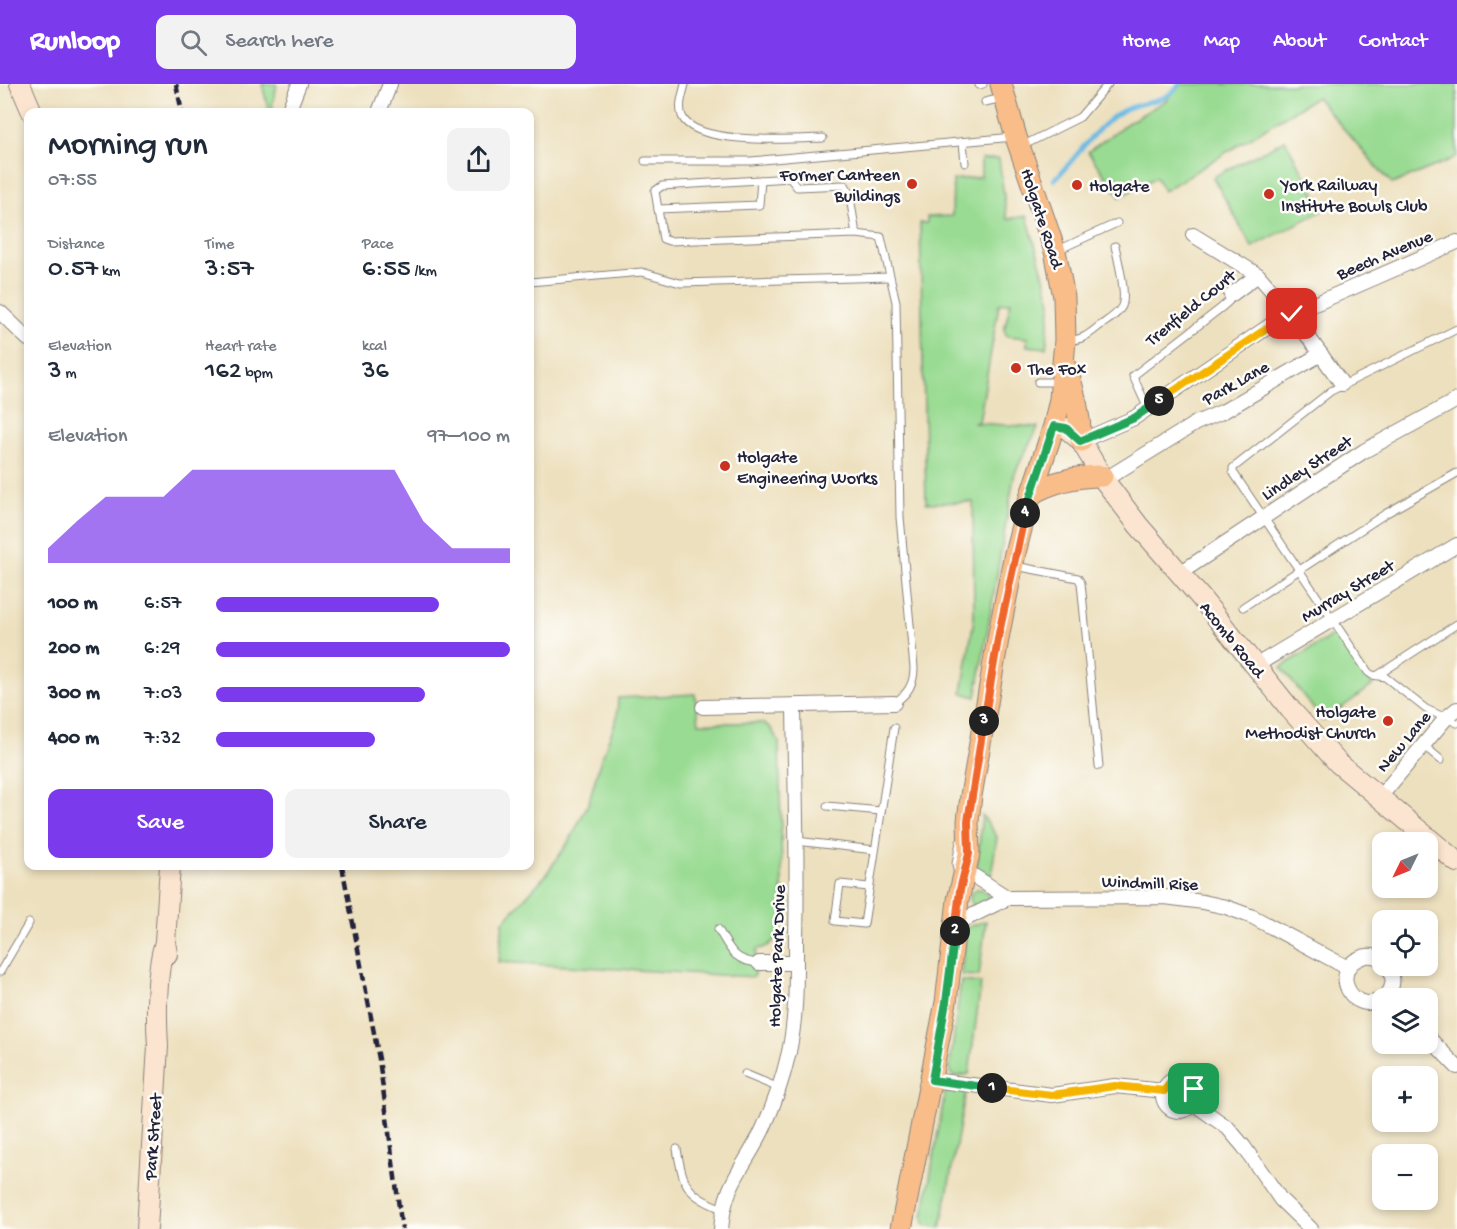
<!DOCTYPE html>
<meta charset="utf-8">
<style>
body{margin:0;font-family:"Gochi Hand",sans-serif;background:#f2f2f3;color:#1f2937;height:100vh;display:flex;flex-direction:column;font-size:22px;white-space:nowrap}
*{box-sizing:border-box;margin:0}
p{font-size:20px;color:#747a83}
.icon{flex:none;width:33px;height:33px;fill:none;stroke:currentColor;stroke-width:2;stroke-linecap:round;stroke-linejoin:round}
.map{position:relative;flex:1;overflow:hidden}
.details{position:absolute;left:24px;top:24px;width:510px;height:762px;display:flex;flex-direction:column;background:#fff;border-radius:12px;box-shadow:0 3px 9px #0003}
.details>*{flex:none}
.needle{width:39px;rotate:227deg}
.tools{position:absolute;left:1372px;top:748px;display:grid;gap:12px}
.tools a{display:grid;place-items:center;width:66px;height:66px;border-radius:12px;background:#fff;box-shadow:0 3px 9px #0003;font-size:30px}
.pin{position:absolute;display:grid;place-items:center;width:51px;height:51px;color:#fff;margin:-26px;border-radius:12px;box-shadow:0 3px 9px #0006}
.km{position:absolute;width:30px;height:30px;margin:-15px;border-radius:50%;background:#222;color:#fff;font-size:16px;line-height:30px;text-align:center}
.round{display:grid;place-items:center;flex:none;width:63px;height:63px;border-radius:12px;background:#f2f2f3}
.head{display:flex;align-items:center;justify-content:space-between;height:102px;padding:0 24px}
h1{font-size:33px;font-weight:600;line-height:45px}
.figures{display:grid;grid-template-columns:repeat(3,1fr);gap:9px;height:102px;padding:6px 24px}
.figures div{display:grid;align-content:center}
.figures b{font-size:26px;font-weight:600}
.figures small{font-size:16px;font-weight:400}
.figures p{font-size:16px}
.chart{height:168px;padding:12px 24px}
.chart p{display:flex;justify-content:space-between}
.chart svg{width:100%;height:108px;margin-top:6px;fill:#7c3aed;opacity:.7}
.primary-button{display:flex;gap:12px;margin-top:auto;padding:12px 24px}
.primary-button a{flex:1;height:69px;border-radius:12px;background:#7c3aed;color:#fff;font-size:24px;font-weight:600;line-height:69px;text-align:center}
.primary-button a+a{background:#f2f2f3;color:#1f2937}
ul{padding:0 24px;list-style:none;font-size:20px}
li{display:grid;grid-template-columns:96px 72px 1fr;align-items:center;height:45px}
li i{height:15px;border-radius:8px;background:#7c3aed}
header{display:flex;align-items:center;gap:36px;box-sizing:border-box;height:84px;padding:0 30px;background:#7c3aed;color:#fff}
header strong{font-size:28px}
nav{display:flex;gap:33px;margin-inline-start:auto;font-size:21px}
.search{width:420px;height:54px;background:#f2f2f3;display:flex;align-items:center;gap:15px;box-sizing:border-box;padding:0 21px;border-radius:12px;color:#747a83;font-size:22px}
.map>svg:first-child{display:block}
.green{fill:#99db92;stroke:#5e7e66;stroke-width:1.5}
.lines{fill:none;stroke-linecap:round;stroke-linejoin:round}
.stream{stroke:#68b9e3;stroke-width:4.5}
.lane-casing{stroke:#88817c;stroke-width:9}
.street-casing{stroke:#88817c;stroke-width:16}
.secondary-casing{stroke:#88817c;stroke-width:22}
.primary-casing{stroke:#88817c;stroke-width:23}
.lane{stroke:#fff;stroke-width:7}
.street{stroke:#fff;stroke-width:14}
.secondary{stroke:#fce5d0;stroke-width:20}
.primary{stroke:#f8bd89;stroke-width:21}
.rail{stroke:#22223b;stroke-width:4.5;stroke-dasharray:9 4.5;stroke-linecap:butt}
.split-1-casing{stroke:#fff;stroke-width:12}
.split-2-casing{stroke:#fff;stroke-width:12}
.split-3-casing{stroke:#fff;stroke-width:12}
.split-4-casing{stroke:#fff;stroke-width:12}
.split-5-casing{stroke:#fff;stroke-width:12}
.split-6-casing{stroke:#fff;stroke-width:12}
.split-1{stroke:#f5b400;stroke-width:8}
.split-2{stroke:#22a559;stroke-width:8}
.split-3{stroke:#f0652b;stroke-width:8}
.split-4{stroke:#f0652b;stroke-width:8}
.split-5{stroke:#22a559;stroke-width:8}
.split-6{stroke:#f5b400;stroke-width:8}
.poi-dot{fill:#c8321e;stroke:#fdfcf7;stroke-width:2}
.labels{text-anchor:middle;stroke-width:5;stroke-linejoin:round;paint-order:stroke}
.poi-label{font-size:18px;fill:#22223b;stroke:#fdfcf7;text-anchor:start}
.street-label{font-size:18px;fill:#22223b;stroke:#fdfcf7}
</style>
<header>
<strong>Runloop</strong>
<div class="search"><svg class="icon" aria-label="search" viewBox="0 0 24 24"><circle cx="10" cy="10" r="6"/><path d="M15 15l6 6"/></svg>Search here</div>
<nav><a>Home</a><a>Map</a><a>About</a><a>Contact</a></nav>
</header>
<div class="map">
<svg width="1457" height="1145" viewBox="0 0 1457 1145">
<rect width="100%" height="100%" fill="#fdfcf7"/>
<filter id="ink" filterUnits="userSpaceOnUse"><feTurbulence type="fractalNoise" baseFrequency=".0167" numOctaves="2"/><feDisplacementMap in="SourceGraphic" scale="12" xChannelSelector="R" yChannelSelector="G"/><feConvolveMatrix kernelMatrix="1 2 1 2 8 2 1 2 1" color-interpolation-filters="sRGB"/></filter>
<filter id="wash" filterUnits="userSpaceOnUse"><feTurbulence type="fractalNoise" baseFrequency=".008" numOctaves="4" result="noise"/><feDisplacementMap in="SourceGraphic" scale="24" xChannelSelector="R" yChannelSelector="G"/><feGaussianBlur stdDeviation="1.35" result="paint"/><feColorMatrix in="noise" values="0 0 0 0 0 0 0 0 0 0 0 0 0 0 0 0 0 1.4 0 .05"/><feComposite in="paint" operator="in"/></filter>
<g filter="url(#wash)">
<rect width="100%" height="100%" fill="#ede0be"/>
<g class="green">
<path d="M 262,0 L 277,0 L 272,22 L 276,28 L 269,28 Z"/>
<path d="M 1182,0 L 1457,0 L 1457,73 L 1392,100 L 1316,13 L 1164,107 L 1156,93 L 1120,113 L 1088,68 L 1126,40 L 1165,17 Z"/>
<path d="M 1285,56 L 1324,126 L 1252,163 L 1213,93 Z"/>
<path d="M 981,75 L 999,75 L 1007,135 L 1027,132 L 1051,218 L 1046,264 L 1027,262 L 1027,254 L 1007,252 L 1004,246 L 1011,218 L 999,220 L 979,338 L 973,339 L 1038,343 C 1031,360 1020,374 1014,392 L 976,613 L 962,609 L 974,534 L 973,418 L 926,419 L 920,139 L 927,139 L 927,133 L 952,132 L 953,96 L 981,93 Z"/>
<path d="M 1338,548 L 1373,601 L 1323,637 L 1281,583 Z"/>
<path d="M 695,610 L 699,639 L 763,639 L 770,643 L 779,658 L 783,839 C 780,852 771,864 757,865 L 754,893 L 499,878 L 503,838 L 545,792 L 570,756 L 589,718 L 600,678 L 617,634 L 618,614 Z"/>
<path d="M 982,731 L 997,753 L 991,792 L 977,784 Z"/>
<circle cx="979" cy="814" r="9"/>
<path d="M 986,837 L 979,892 L 961,891 L 967,843 Z"/>
<path d="M 961,897 L 981,899 L 969,990 L 954,993 L 951,990 L 950,982 Z"/>
<circle cx="1181" cy="1011" r="9"/>
<path d="M 949,1005 L 966,1006 L 941,1144 L 926,1141 L 924,1139 L 923,1133 L 945,1009 Z"/>
</g>
<g class="lines">
<path class="stream" d="M 1054,96 C 1077,74 1094,43 1122,27 C 1141,16 1167,20 1179,0"/>
</g>
</g>
<g filter="url(#ink)">
<g class="lines">
<g class="lane-casing">
<g id="lane">
<path d="M 685,0 C 683,10 678,21 682,32 C 694,62 794,55 823,54"/>
<path d="M 979,1 L 983,0"/>
<path d="M 985,18 L 1003,14"/>
<path d="M 963,58 L 965,79"/>
<path d="M 1022,62 L 1080,33 L 1108,0"/>
<path d="M 645,77 L 751,77 L 1014,53"/>
<path d="M 658,125 L 759,121 L 761,96"/>
<path d="M 856,150 L 849,107 L 845,101 L 797,103 L 790,94 L 662,102 L 655,107 L 663,155 L 669,157 L 856,150 L 881,153 L 896,218 L 900,433 L 914,584 C 914,600 908,610 894,619"/>
<path d="M 1058,166 L 1117,139"/>
<path d="M 530,198 L 642,188 L 680,199 L 890,193"/>
<path d="M 1457,245 L 1331,307 L 1233,384 L 1233,388 L 1368,588 L 1372,591 L 1385,593 L 1426,625 L 1457,639"/>
<path d="M 1069,256 C 1082,256 1088,251 1098,243 C 1105,238 1118,231 1122,222 C 1127,210 1118,176 1115,162"/>
<path d="M 1038,298 L 1059,298"/>
<path d="M 1148,325 L 1133,292 L 1221,224 L 1229,217 L 1231,211"/>
<path d="M 1015,482 L 1078,494 L 1081,499 L 1099,682"/>
<path d="M 1243,523 L 1385,430 L 1457,389"/>
<path d="M 1378,591 L 1457,540"/>
<path d="M 1423,661 L 1441,676"/>
<path d="M 827,722 L 881,727"/>
<path d="M 796,757 L 875,766"/>
<path d="M 957,786 L 956,780 L 960,758"/>
<path d="M 869,803 L 840,800 L 835,837 L 864,840 L 894,644"/>
<path d="M 718,845 C 730,865 734,878 759,879"/>
<path d="M 0,888 L 29,839"/>
<path d="M 745,990 L 779,1004"/>
<path d="M 677,1065 C 683,1101 687,1112 723,1125"/>
</g>
</g>
<g class="street-casing">
<g id="street">
<path d="M 288,28 L 299,0"/>
<path d="M 379,28 L 390,0"/>
<path d="M 1193,151 L 1258,191 L 1292,230 L 1342,300"/>
<path d="M 1231,211 L 1258,191"/>
<path d="M 0,228 L 28,255"/>
<path d="M 1081,357 L 1134,334 L 1278,236 L 1457,158"/>
<path d="M 1104,396 L 1196,339 L 1224,327 L 1321,270"/>
<path d="M 1180,489 L 1364,367 L 1457,316"/>
<path d="M 1255,582 L 1457,461"/>
<path d="M 703,623 L 894,619"/>
<path d="M 1379,714 L 1447,633 L 1457,625"/>
<path d="M 966,787 L 1008,814"/>
<path d="M 955,840 L 1008,814 L 1165,813 L 1203,818 L 1226,823 L 1253,833 L 1348,884"/>
<path d="M 1383,876 C 1376,872 1368,870 1360,874 C 1330,886 1351,933 1383,915"/>
<path d="M 759,879 L 796,879"/>
<path d="M 1383,915 C 1394,906 1395,894 1388,882"/>
<path d="M 1428,953 L 1457,983"/>
<circle cx="1179" cy="1011" r="16"/>
<path d="M 932,996 L 1052,1011 L 1115,1002 L 1164,1007"/>
<path d="M 1193,1019 L 1228,1044 L 1244,1063 L 1281,1116 L 1311,1145"/>
<path d="M 721,1145 C 725,1097 744,1085 763,1045 C 774,1021 783,994 789,968 C 797,930 796,893 796,854 C 798,777 795,699 794,622"/>
</g>
</g>
<g class="secondary-casing">
<g id="secondary">
<path d="M 20,0 L 32,28"/>
<path d="M 1054,342 L 1066,344 L 1081,357 L 1104,396 L 1138,441 L 1201,514 L 1290,625 L 1338,679 L 1457,778"/>
<path d="M 167,870 L 165,858 L 170,782"/>
<path d="M 147,1145 L 158,962 C 156,932 156,886 165,858"/>
</g>
</g>
<g class="primary-casing">
<g id="primary">
<path d="M 1066,284 C 1075,308 1080,330 1081,357"/>
<path d="M 1031,410 C 1052,398 1078,392 1102,392"/>
<path d="M 901,1145 L 946,918 L 958,816 L 969,770 L 968,737 L 971,712 L 999,549 L 1015,469 L 1026,426 L 1054,342 L 1060,315 L 1065,256 L 1064,213 L 1055,167 L 1016,53 L 1001,0"/>
</g>
</g>
<use href="#lane" class="lane"/>
<use href="#street" class="street"/>
<use href="#secondary" class="secondary"/>
<use href="#primary" class="primary"/>
<g class="rail">
<path d="M 176,0 L 182,28"/>
<path d="M 342,782 L 379,975 L 402,1145"/>
</g>
</g>
</g>
<g class="lines" filter="url(#ink)">
<g class="split-1-casing">
<path id="split-1" d="M 992,1004 L 1052,1011 L 1115,1002 L 1164,1007 L 1171,998 L 1181,996 L 1191,1001 L 1194,1005"/>
</g>
<g class="split-2-casing">
<path id="split-2" d="M 955,847 L 946,918 L 932,996 L 992,1004"/>
</g>
<g class="split-3-casing">
<path id="split-3" d="M 955,847 L 960,806 L 969,770 L 968,737 L 984,637"/>
</g>
<g class="split-4-casing">
<path id="split-4" d="M 984,637 L 999,549 L 1025,429"/>
</g>
<g class="split-5-casing">
<path id="split-5" d="M 1025,429 L 1054,342 L 1066,344 L 1080,357 L 1134,334 L 1159,317"/>
</g>
<g class="split-6-casing">
<path id="split-6" d="M 1159,317 L 1278,237 L 1292,230"/>
</g>
<use href="#split-1" class="split-1"/>
<use href="#split-2" class="split-2"/>
<use href="#split-3" class="split-3"/>
<use href="#split-4" class="split-4"/>
<use href="#split-5" class="split-5"/>
<use href="#split-6" class="split-6"/>
</g>
<g class="poi-dot">
<circle cx="912" cy="100" r="6"/>
<circle cx="1077" cy="101" r="6"/>
<circle cx="1269" cy="110" r="6"/>
<circle cx="1016" cy="284" r="6"/>
<circle cx="725" cy="382" r="6"/>
<circle cx="1388" cy="637" r="6"/>
</g>
<g class="labels">
<g class="poi-label">
<text x="900" y="96" text-anchor="end">Former Canteen<tspan x="900" dy="21">Buildings</tspan></text>
<text x="1281" y="106">York Railway<tspan x="1281" dy="21">Institute Bowls Club</tspan></text>
<text x="1089" y="107">Holgate</text>
<text x="1028" y="290">The Fox</text>
<text x="737" y="378">Holgate<tspan x="737" dy="21">Engineering Works</tspan></text>
<text x="1376" y="633" text-anchor="end">Holgate<tspan x="1376" dy="21">Methodist Church</tspan></text>
</g>
<g class="street-label">
<text transform="translate(1043 134) rotate(72)" y="6">Holgate Road</text>
<text transform="translate(1384 170) rotate(-23)" y="6">Beech Avenue</text>
<text transform="translate(1190 223) rotate(-39)" y="6">Trenfield Court</text>
<text transform="translate(1235 298) rotate(-29)" y="6">Park Lane</text>
<text transform="translate(1306 383) rotate(-33)" y="6">Lindley Street</text>
<text transform="translate(1347 506) rotate(-31)" y="6">Murray Street</text>
<text transform="translate(1233 555) rotate(51)" y="6">Acomb Road</text>
<text transform="translate(1403 657) rotate(-50)" y="6">New Lane</text>
<text transform="translate(1150 798) rotate(2)" y="6">Windmill Rise</text>
<text transform="translate(776 872) rotate(-88)" y="6">Holgate Park Drive</text>
<text transform="translate(152 1053) rotate(-86)" y="6">Park Street</text>
</g>
</g>
</svg>
<div class="tools">
<a><svg class="needle" viewBox="-14 -14 28 28"><path d="M0-13l5 13h-10z" fill="#e53935"/><path d="M0 13l5-13h-10z" fill="#747a83"/></svg></a>
<a><svg class="icon" aria-label="locate" viewBox="0 0 24 24"><circle cx="12" cy="12" r="6"/><path d="M12 2v4M12 18v4M2 12h4M18 12h4"/></svg></a>
<a><svg class="icon" aria-label="layers" viewBox="0 0 24 24"><path d="M12 4l9 5-9 5-9-5zM3 14l9 5 9-5"/></svg></a>
<a>+</a>
<a>−</a>
</div>
<div class="pin" style="left:1194px;top:1005px;background:#1e9e55"><svg class="icon" aria-label="arrive" viewBox="0 0 24 24"><path d="M6 21V4h12l-3 4 3 4H6"/></svg></div>
<div class="pin" style="left:1292px;top:230px;background:#d93025"><svg class="icon" aria-label="check" viewBox="0 0 24 24"><path d="M5 12l5 5 9-10"/></svg></div>
<b class="km" style="left:992px;top:1004px">1</b>
<b class="km" style="left:955px;top:847px">2</b>
<b class="km" style="left:984px;top:637px">3</b>
<b class="km" style="left:1025px;top:429px">4</b>
<b class="km" style="left:1159px;top:317px">5</b>
<section class="details">
<div class="head"><div><h1>Morning run</h1><p>07:55</p></div><a class="round"><svg class="icon" aria-label="share" viewBox="0 0 24 24"><path d="M12 15V3M7 8l5-5 5 5M5 13v7h14v-7"/></svg></a></div>
<div class="figures">
<div><p>Distance</p><b>0.57<small> km</small></b></div>
<div><p>Time</p><b>3:57</b></div>
<div><p>Pace</p><b>6:55<small> /km</small></b></div>
</div>
<div class="figures">
<div><p>Elevation</p><b>3<small> m</small></b></div>
<div><p>Heart rate</p><b>162<small> bpm</small></b></div>
<div><p>kcal</p><b>36</b></div>
</div>
<div class="chart"><p><span>Elevation</span>97–100 m</p>
<svg viewBox="0 0 160 44" preserveAspectRatio="none"><path d="M0 44V38L10 27L20 17L30 17L40 17L50 6L60 6L70 6L80 6L90 6L100 6L110 6L120 6L130 27L140 38L150 38L160 38V44z"/></svg>
</div>
<ul>
<li><b>100 m</b>6:57<i style="width:76%"></i></li>
<li><b>200 m</b>6:29<i style="width:100%"></i></li>
<li><b>300 m</b>7:03<i style="width:71%"></i></li>
<li><b>400 m</b>7:32<i style="width:54%"></i></li>
</ul>
<div class="primary-button"><a>Save</a><a>Share</a></div>
</section>
</div>
